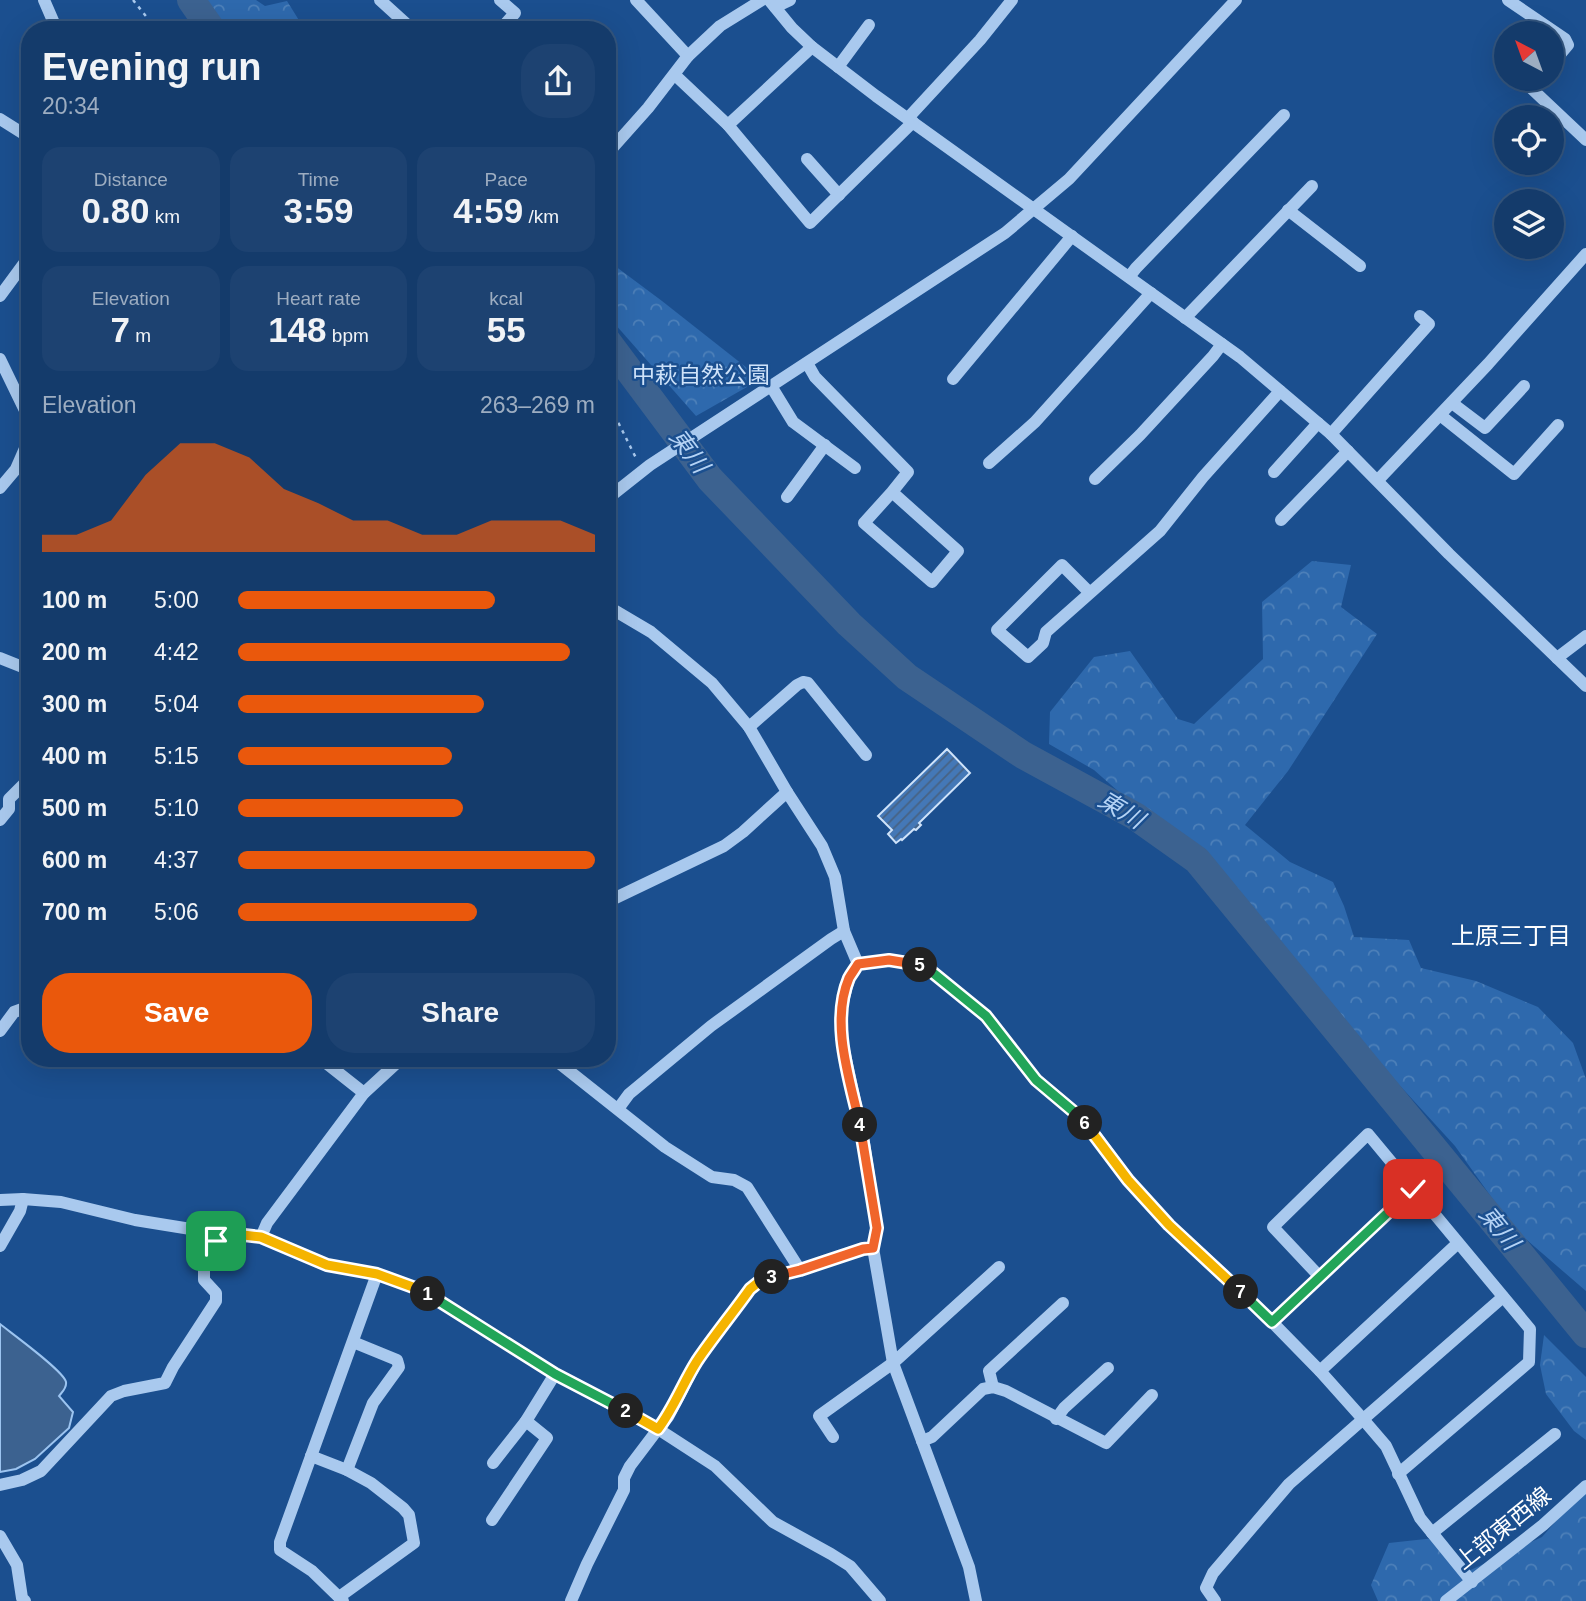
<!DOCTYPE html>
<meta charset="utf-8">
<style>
body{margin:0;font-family:Arial,"Noto Sans JP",sans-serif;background:#1d4271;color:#f1f3f6;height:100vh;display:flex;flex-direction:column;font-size:26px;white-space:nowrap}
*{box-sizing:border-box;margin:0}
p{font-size:23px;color:#9dadc1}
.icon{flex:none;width:38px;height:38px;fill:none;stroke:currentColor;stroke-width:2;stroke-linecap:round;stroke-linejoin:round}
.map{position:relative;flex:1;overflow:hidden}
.sheet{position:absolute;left:21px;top:21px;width:595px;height:1046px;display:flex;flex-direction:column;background:#143b6b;border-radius:28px;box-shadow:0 7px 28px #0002,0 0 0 2px #33557e}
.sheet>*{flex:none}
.needle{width:46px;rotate:319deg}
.fabs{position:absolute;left:1494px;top:21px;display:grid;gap:14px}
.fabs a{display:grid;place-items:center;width:70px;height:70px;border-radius:50%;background:#143b6b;box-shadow:0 7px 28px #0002,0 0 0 2px #33557e;font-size:35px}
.pin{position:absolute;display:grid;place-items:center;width:60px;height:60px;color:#fff;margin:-30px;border-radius:14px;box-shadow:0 4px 10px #0006}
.km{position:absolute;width:35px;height:35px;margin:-18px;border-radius:50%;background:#222;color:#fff;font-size:19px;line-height:35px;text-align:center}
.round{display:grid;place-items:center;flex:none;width:74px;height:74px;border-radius:28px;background:#1d4271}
.overview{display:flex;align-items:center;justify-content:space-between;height:119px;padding:0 21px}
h1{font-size:38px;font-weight:700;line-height:52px}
.stats{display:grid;grid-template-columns:repeat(3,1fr);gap:10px;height:119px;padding:7px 21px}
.stats div{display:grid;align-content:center;border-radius:18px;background:#1d4271;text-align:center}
.stats b{font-size:35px;font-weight:700}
.stats small{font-size:19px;font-weight:400}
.stats p{font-size:19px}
.chart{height:196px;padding:14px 21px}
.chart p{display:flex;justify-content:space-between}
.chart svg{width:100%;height:126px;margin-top:7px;fill:#ea580c;opacity:.7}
.button{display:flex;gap:14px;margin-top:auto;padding:14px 21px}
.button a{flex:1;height:80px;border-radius:28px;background:#ea580c;color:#fff;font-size:28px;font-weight:700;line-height:80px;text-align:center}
.button a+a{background:#1d4271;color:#f1f3f6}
ul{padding:0 21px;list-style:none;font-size:23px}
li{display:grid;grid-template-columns:112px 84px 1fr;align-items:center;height:52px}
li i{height:18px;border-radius:9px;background:#ea580c}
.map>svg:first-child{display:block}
.forest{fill:url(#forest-crowns)}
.water{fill:#3c6290;stroke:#9cc4f0;stroke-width:2}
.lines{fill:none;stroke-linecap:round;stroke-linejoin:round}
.river{stroke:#3c6290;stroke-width:28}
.building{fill:url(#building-hatch);stroke:#cfe3fa;stroke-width:2}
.path{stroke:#a9c9ee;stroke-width:2.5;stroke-dasharray:3.5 5;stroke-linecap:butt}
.minor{stroke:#a9c9ee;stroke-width:12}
.split-1-casing{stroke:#fff;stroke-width:14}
.split-2-casing{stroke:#fff;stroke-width:14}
.split-3-casing{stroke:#fff;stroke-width:14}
.split-4-casing{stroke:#fff;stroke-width:14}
.split-5-casing{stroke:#fff;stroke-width:14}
.split-6-casing{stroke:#fff;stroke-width:14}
.split-7-casing{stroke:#fff;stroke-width:14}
.split-8-casing{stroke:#fff;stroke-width:14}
.split-1{stroke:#f5b400;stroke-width:9}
.split-2{stroke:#22a559;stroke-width:9}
.split-3{stroke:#f5b400;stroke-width:9}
.split-4{stroke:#f0652b;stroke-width:9}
.split-5{stroke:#f0652b;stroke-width:9}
.split-6{stroke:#22a559;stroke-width:9}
.split-7{stroke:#f5b400;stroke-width:9}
.split-8{stroke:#22a559;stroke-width:9}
.labels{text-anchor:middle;stroke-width:5;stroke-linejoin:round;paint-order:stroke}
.park-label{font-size:23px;fill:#cfe3fa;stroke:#1b4f8f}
.street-label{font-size:23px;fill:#fff;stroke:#1b4f8f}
.water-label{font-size:24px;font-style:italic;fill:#b5d3f5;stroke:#1b4f8f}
.neighbourhood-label{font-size:24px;fill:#fff;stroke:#1b4f8f}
</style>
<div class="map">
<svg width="1586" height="1601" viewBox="0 0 1586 1601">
<defs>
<pattern id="forest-crowns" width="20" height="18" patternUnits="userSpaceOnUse" patternTransform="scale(1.75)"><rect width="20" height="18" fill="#2e69ad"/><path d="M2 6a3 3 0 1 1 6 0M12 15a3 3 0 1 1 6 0" fill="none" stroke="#4d80b9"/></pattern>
<pattern id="building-hatch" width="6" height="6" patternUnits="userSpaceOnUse" patternTransform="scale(1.75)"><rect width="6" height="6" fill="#4478b7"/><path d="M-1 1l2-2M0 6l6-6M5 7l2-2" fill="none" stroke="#486282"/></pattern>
</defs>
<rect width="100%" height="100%" fill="#1b4f8f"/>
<g class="forest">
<path d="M 206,0 L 256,0 L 265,6 L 287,1 L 305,30 L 225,30 Z"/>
<path d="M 607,260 L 662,301 L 761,379 L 696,416 L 607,315 Z"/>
<path d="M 1312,561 L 1351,565 L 1341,607 L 1377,634 L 1288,771 L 1245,825 L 1290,862 L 1333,882 L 1344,906 L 1354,937 L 1409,940 L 1421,968 L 1476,981 L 1538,1007 L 1573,1043 L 1586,1079 L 1586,1291 L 1514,1229 L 1455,1146 L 1381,1065 L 1312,981 L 1235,894 L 1094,770 L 1049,744 L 1050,712 L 1094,657 L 1130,651 L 1178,719 L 1194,724 L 1263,659 L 1262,602 Z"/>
<path d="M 1544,1335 L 1586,1377 L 1586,1440 L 1574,1431 L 1546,1394 L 1540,1365 Z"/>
<path d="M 1586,1492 L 1586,1601 L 1378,1601 L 1371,1585 L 1389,1543 L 1435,1538 L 1464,1573 L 1542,1537 L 1579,1495 Z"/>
</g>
<path class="water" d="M 0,1324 C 11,1333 64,1371 66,1382 C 67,1388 62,1392 59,1396 L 73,1412 L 69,1428 L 35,1459 L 16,1469 L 0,1472 Z"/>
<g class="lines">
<g class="river">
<path d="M 191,0 L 212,30"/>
<path d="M 607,341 L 710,479 L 849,624 L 907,677 L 1023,755 L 1135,816 L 1197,860 L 1586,1334"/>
</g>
</g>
<path class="building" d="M 947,749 L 970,773 L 919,823 L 921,825 L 916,830 L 914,829 L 902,840 L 901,839 L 896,843 L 888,834 L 892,830 L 878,816 Z"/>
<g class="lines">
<g class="path">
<path d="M 133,0 L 157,30"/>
<path d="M 607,400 L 637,460"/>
</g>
<g class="minor">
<path d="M 44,0 L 57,30"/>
<path d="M 380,0 L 413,30"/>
<path d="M 636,0 L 688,56 L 720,26 L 762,0"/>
<path d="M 769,0 L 792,28 L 812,47 L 876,96 L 1240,357 L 1331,434 L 1449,554 L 1586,686"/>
<path d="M 1508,0 L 1565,39 L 1568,45 L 1552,64"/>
<path d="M 775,7 L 790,0"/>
<path d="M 500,30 L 515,13 L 500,0"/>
<path d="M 838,67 L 869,25"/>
<path d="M 675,75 L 728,125 L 810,223 L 913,122"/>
<path d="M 1540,79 L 1532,89 L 1586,140"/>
<path d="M 908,118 L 980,40 L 1012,0"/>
<path d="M 0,119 L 27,136 L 30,133"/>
<path d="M 728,125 L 812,47"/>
<path d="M 607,154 L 648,108 L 688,56"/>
<path d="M 807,159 L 839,195"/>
<path d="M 1288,210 L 1360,266"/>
<path d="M 1129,277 L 1136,268 L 1284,115"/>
<path d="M 0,296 L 28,258 L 30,258"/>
<path d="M 1185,318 L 1312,186"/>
<path d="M 0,359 L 30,421"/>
<path d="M 807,363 L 815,377 L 908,472 L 892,492 L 958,551 L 932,582 L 864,523 L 892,492"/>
<path d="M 953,379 L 1072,236"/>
<path d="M 771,386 L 793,422 L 855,468"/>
<path d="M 1452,403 L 1485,428 L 1524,386"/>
<path d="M 1440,415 L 1514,474 L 1558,425"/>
<path d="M 1331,434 L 1429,324 L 1420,316"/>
<path d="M 989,463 L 1035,422 L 1151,293"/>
<path d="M 1274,472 L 1318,423"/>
<path d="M 1095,479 L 1140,435 L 1213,356 L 1222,344"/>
<path d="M 1378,480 L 1488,364 L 1586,254"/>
<path d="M 0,488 L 16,469 L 30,437"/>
<path d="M 787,497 L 825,445"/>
<path d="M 607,499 L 650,465 L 1005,233 L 1069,179 L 1236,0"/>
<path d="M 1281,520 L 1348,451"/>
<path d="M 1090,593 L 1062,565 L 997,630 L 1028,657 L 1043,643 L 1046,632 L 1160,531 L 1203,477 L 1280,391"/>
<path d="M 607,606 L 651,632 L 712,683 L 749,727 L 787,792 L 822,846 L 835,877 L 844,931 L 858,964 L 849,978 L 842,1006 L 841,1036 L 864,1143 L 877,1229 L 873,1248 L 893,1363 L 969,1567 L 976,1601"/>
<path d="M 0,658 L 30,670"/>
<path d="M 1557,658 L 1586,636"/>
<path d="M 749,727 L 797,685 L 803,682 L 808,683 L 866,755"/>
<path d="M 0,820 L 9,809 L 9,799 L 30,778"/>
<path d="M 607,902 L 724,846 L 743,832 L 787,792"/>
<path d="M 858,964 L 889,960 L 919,964 L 932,972 L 986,1016 L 1036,1080 L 1074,1112 L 1090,1128 L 1128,1180 L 1169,1225 L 1216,1268 L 1272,1322 L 1320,1371 L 1362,1418 L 1386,1446 L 1420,1518 L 1472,1582"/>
<path d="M 0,1031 L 14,1012 L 25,1008 L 30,1013"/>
<path d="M 321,1059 L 364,1093"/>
<path d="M 554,1059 L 665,1147 L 712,1177 L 734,1180 L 747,1187 L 800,1270"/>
<path d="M 618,1109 L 629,1094 L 711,1026 L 831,939 L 844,931"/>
<path d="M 0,1200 L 23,1199 L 61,1202 L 135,1220 L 203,1231 L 261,1237 L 326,1265 L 377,1274 L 421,1290 L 555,1374 L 658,1429 L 668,1417 L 697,1361 L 750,1289 L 760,1281 L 800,1270 L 863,1249 L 873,1248"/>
<path d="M 261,1237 L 267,1223 L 364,1093 L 401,1059"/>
<path d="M 0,1246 L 20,1211 L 23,1199"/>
<path d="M 1320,1277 L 1273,1227 L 1368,1134 L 1530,1329 L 1529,1362 L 1398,1474"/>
<path d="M 1272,1322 L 1413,1189"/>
<path d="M 1320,1371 L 1458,1243"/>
<path d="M 993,1387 L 989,1371 L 1063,1303"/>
<path d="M 1056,1419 L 1064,1408 L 1108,1368"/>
<path d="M 833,1437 L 819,1416 L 893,1363 L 999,1267"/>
<path d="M 922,1441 L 932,1437 L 983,1389 L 993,1387 L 1006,1391 L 1106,1443 L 1152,1395"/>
<path d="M 311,1456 L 347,1470 L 371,1483 L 403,1508 L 409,1515 L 414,1543 L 339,1597"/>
<path d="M 493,1463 L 526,1421 L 555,1374"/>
<path d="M 347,1470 L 373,1403 L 399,1367 L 397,1360 L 353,1342"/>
<path d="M 0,1485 L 22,1480 L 41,1471 L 111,1396 L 124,1391 L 165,1383 L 173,1367 L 216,1301 L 216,1293 L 204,1280 L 204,1268 L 218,1232"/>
<path d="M 492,1520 L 547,1438 L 526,1421"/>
<path d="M 1432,1533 L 1555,1434"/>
<path d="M 0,1536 L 17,1565 L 22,1598 L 25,1601"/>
<path d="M 343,1601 L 312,1571 L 280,1550 L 280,1542 L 377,1274"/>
<path d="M 571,1601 L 587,1564 L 624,1490 L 624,1478 L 630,1466 L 658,1429 L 715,1466 L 773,1522 L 831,1554 L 850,1566 L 880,1601"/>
<path d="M 1215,1601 L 1206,1588 L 1213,1573 L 1289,1484 L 1503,1297"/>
<path d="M 1446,1601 L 1543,1525 L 1586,1486"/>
</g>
</g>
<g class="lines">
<g class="split-1-casing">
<path id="split-1" d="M 216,1241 L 218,1232 L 261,1237 L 327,1265 L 377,1274 L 421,1290 L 428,1294"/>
</g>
<g class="split-2-casing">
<path id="split-2" d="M 428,1294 L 555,1374 L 626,1411"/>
</g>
<g class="split-3-casing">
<path id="split-3" d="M 626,1411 L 658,1429 C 674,1408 683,1383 697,1361 C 714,1336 733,1313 750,1289 L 760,1281 L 772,1277"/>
</g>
<g class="split-4-casing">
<path id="split-4" d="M 772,1277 L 800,1270 L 863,1249 L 873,1248 L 877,1228 L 860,1125"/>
</g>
<g class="split-5-casing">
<path id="split-5" d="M 860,1125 C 850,1080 830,1023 849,978 C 852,973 855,969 858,964 L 889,960 L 920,965"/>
</g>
<g class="split-6-casing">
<path id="split-6" d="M 920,965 L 932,972 L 986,1016 L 1036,1080 L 1074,1112 L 1085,1123"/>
</g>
<g class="split-7-casing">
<path id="split-7" d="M 1085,1123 L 1128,1180 L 1169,1225 L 1241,1292"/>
</g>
<g class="split-8-casing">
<path id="split-8" d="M 1241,1292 L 1272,1322 L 1413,1189"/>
</g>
<use href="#split-1" class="split-1"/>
<use href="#split-2" class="split-2"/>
<use href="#split-3" class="split-3"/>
<use href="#split-4" class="split-4"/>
<use href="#split-5" class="split-5"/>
<use href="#split-6" class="split-6"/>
<use href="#split-7" class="split-7"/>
<use href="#split-8" class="split-8"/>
</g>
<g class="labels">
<g class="park-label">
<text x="701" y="383">中萩自然公園</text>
</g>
<g class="street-label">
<text transform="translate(1503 1528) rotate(-39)" y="8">上部東西線</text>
</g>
<g class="water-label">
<text transform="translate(689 451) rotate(53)" y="8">東川</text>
<text transform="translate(1121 810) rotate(31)" y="8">東川</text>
<text transform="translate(1499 1228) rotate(51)" y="8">東川</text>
</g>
<g class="neighbourhood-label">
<text x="1511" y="944">上原三丁目</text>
</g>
</g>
</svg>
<div class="fabs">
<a><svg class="needle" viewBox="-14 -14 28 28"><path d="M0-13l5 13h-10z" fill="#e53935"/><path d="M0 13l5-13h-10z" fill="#9dadc1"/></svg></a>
<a><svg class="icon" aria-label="locate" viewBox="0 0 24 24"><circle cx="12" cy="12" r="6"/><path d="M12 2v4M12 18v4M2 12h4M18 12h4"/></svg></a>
<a><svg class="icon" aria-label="layers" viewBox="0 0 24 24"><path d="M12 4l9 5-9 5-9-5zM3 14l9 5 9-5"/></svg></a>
</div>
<div class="pin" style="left:216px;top:1241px;background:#1e9e55"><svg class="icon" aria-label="arrive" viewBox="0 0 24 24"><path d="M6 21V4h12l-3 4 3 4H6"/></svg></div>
<div class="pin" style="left:1413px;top:1189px;background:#d93025"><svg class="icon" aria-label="check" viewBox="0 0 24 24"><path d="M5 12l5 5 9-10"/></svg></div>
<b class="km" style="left:428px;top:1294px">1</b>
<b class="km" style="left:626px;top:1411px">2</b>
<b class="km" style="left:772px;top:1277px">3</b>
<b class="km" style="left:860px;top:1125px">4</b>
<b class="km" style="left:920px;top:965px">5</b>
<b class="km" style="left:1085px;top:1123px">6</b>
<b class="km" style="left:1241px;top:1292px">7</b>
<section class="sheet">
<div class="overview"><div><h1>Evening run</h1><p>20:34</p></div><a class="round"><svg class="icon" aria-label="share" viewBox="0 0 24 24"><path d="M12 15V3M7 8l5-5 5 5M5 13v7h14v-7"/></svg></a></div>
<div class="stats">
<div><p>Distance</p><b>0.80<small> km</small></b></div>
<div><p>Time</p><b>3:59</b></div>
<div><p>Pace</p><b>4:59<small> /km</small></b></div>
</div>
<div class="stats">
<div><p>Elevation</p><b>7<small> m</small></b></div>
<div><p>Heart rate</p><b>148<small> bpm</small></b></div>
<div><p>kcal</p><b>55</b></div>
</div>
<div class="chart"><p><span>Elevation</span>263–269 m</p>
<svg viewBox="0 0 160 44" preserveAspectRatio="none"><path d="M0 44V38L10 38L20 33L30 17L40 6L50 6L60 11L70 22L80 27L90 33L100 33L110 38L120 38L130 33L140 33L150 33L160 38V44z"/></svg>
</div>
<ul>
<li><b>100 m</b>5:00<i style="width:72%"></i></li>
<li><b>200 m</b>4:42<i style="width:93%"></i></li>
<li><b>300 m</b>5:04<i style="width:69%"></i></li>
<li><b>400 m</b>5:15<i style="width:60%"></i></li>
<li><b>500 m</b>5:10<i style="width:63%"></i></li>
<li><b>600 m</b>4:37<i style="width:100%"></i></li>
<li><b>700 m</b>5:06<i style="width:67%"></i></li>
</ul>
<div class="button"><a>Save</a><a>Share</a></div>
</section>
</div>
